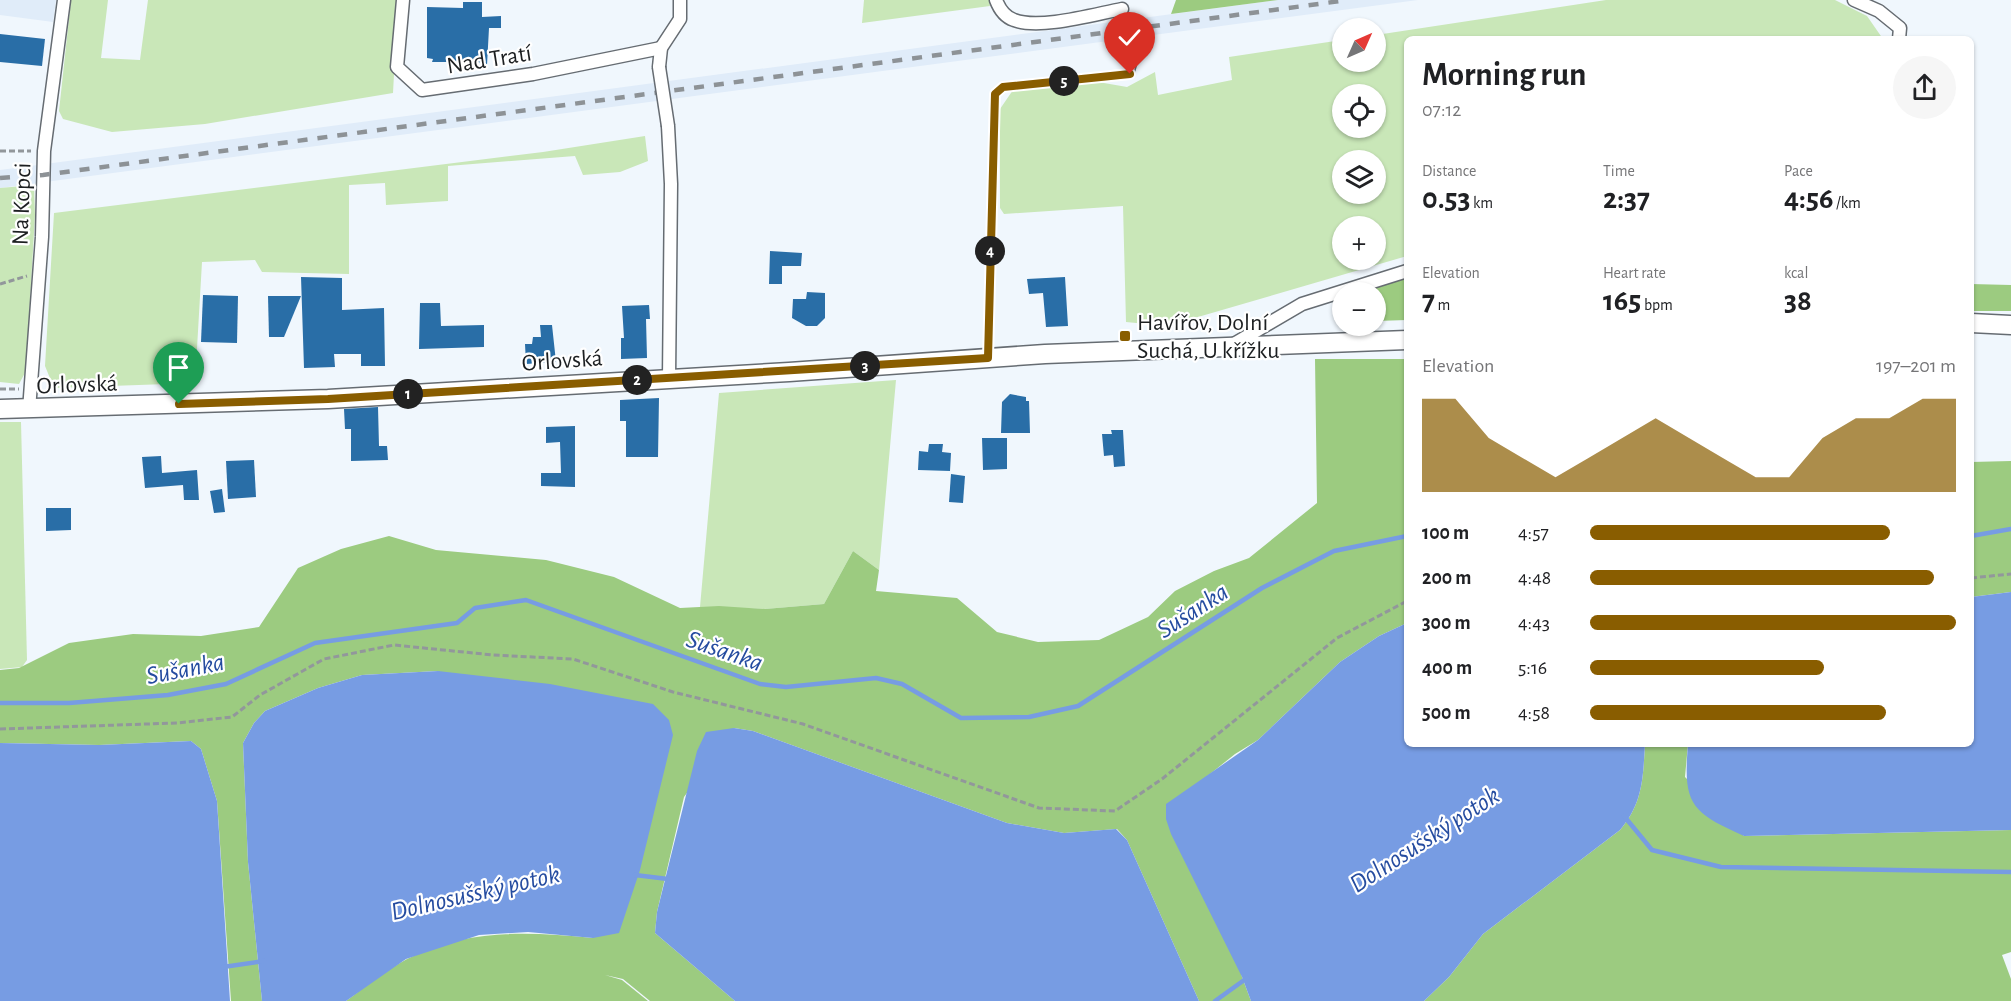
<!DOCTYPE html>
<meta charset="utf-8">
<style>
body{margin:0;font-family:"Alegreya Sans",sans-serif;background:#f6f6f6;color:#202124;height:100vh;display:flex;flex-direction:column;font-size:22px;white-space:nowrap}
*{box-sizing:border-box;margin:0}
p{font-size:20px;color:#757577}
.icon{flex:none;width:33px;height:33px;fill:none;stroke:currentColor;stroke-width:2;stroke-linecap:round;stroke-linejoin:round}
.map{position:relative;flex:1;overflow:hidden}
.sheet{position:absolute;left:1404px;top:36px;width:570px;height:711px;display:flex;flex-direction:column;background:#fff;border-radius:9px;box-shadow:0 2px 4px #0004}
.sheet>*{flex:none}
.needle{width:39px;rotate:45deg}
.buttons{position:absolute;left:1332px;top:18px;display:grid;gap:12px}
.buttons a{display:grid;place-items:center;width:54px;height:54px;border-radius:50%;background:#fff;box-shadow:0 2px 4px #0004;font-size:30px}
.pin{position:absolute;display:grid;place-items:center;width:51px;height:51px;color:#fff;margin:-62px -26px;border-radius:50% 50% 50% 0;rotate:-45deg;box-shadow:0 0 6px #0007}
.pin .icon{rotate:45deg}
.km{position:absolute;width:30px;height:30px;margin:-15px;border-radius:50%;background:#222;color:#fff;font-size:16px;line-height:30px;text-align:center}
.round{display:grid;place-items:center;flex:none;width:63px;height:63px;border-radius:32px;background:#f6f6f6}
.headline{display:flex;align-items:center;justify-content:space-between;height:102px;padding:0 18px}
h1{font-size:33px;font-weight:600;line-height:45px}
.figures{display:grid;grid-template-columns:repeat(3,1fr);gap:9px;height:102px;padding:6px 18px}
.figures div{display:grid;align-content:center}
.figures b{font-size:30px;font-weight:600}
.figures small{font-size:16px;font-weight:400}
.figures p{font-size:16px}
.chart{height:168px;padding:12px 18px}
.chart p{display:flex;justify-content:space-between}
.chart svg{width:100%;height:108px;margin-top:6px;fill:#895d00;opacity:.7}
ul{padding:0 18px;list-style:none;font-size:20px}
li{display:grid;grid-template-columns:96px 72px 1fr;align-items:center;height:45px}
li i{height:15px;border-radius:8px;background:#895d00}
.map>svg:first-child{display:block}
.built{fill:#e0ecf9}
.green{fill:#c9e7b8;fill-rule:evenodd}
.forest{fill:#9ccb80}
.water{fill:#779ce3}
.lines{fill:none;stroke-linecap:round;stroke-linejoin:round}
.stream{stroke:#779ce3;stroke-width:4.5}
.building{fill:#296ea7}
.service-casing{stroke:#666c72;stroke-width:9}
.minor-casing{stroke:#666c72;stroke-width:15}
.secondary-casing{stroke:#666c72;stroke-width:21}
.path{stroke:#92979b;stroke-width:3;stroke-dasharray:6 3;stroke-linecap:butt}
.service{stroke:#fff;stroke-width:6}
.minor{stroke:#fff;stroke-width:12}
.secondary{stroke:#fff;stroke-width:18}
.rail{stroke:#8d9296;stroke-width:4.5;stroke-dasharray:10 10;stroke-linecap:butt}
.minor-bridge-casing{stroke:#666c72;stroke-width:15;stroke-linecap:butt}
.minor-bridge{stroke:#fff;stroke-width:12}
.route-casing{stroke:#fff;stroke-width:12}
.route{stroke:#895d00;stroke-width:8}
.poi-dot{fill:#895d00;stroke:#fff;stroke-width:2}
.labels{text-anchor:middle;stroke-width:4.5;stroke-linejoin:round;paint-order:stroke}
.street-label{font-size:24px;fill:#1c1f21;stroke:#fff}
.poi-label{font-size:24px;fill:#1c1f21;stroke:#fff;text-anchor:start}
.water-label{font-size:26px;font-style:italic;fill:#254ca0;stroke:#fff}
</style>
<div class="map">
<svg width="2011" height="1001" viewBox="0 0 2011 1001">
<rect width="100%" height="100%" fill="#f0f7fd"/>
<g class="built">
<path d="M 0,0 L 56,0 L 53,22 L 0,15 Z"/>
<path d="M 1278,0 L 1418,0 L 0,188 L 0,170 Z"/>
</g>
<g class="green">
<path d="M 71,0 L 108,0 L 101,58 L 140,60 L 148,0 L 398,0 L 393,93 L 205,124 L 112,132 L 63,119 L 59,111 Z"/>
<path d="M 864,0 L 989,0 L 990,6 L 862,23 Z"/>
<path d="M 1606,0 L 1835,0 L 1867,16 L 1883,39 L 1407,39 L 1407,256 L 1167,326 L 1126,322 L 1123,206 L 1004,214 L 1000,208 L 1000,109 L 1013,90 L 1081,79 L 1127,87 L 1155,72 L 1158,95 L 1232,80 L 1229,57 L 1342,40 L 1342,62 L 1376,62 L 1376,35 ZM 1342,94 L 1376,94 L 1376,128 L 1342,128 ZM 1342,160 L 1376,160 L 1376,194 L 1342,194 ZM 1342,226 L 1376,226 L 1376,260 L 1342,260 Z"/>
<path d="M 645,136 L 648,161 L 620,172 L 583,175 L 575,156 L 448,166 L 448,201 L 386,205 L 385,183 L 349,185 L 349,274 L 262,272 L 255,260 L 202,262 L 195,383 L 54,388 L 45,366 L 54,213 L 543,152 Z"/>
<path d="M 34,185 L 35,215 L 26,371 L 19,384 L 0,382 L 0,188 Z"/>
<path d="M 896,380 L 879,570 L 853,551 L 824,604 L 765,609 L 700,607 L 719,393 Z"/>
<path d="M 0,422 L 21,422 L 27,660 L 22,667 L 0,669 Z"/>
</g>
<g class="forest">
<path d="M 1176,0 L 1278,0 L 1171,14 Z"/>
<path d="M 1407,276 L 1407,320 L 1376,321 L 1376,292 L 1343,292 Z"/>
<path d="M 1971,284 L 2011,285 L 2011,311 L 1971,311 Z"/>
<path d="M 1315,359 L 1407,359 L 1407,623 L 1379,636 L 1340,662 L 1258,740 L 1235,754 L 1195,786 L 1242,977 L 1251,1001 L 1199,1001 L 1127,840 L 1117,829 L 1064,833 L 1007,823 L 753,731 L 734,728 L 684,797 L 657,912 L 655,933 L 735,1001 L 650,1001 L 623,979 L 605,975 L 622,980 L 648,1001 L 346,1001 C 365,987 386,970 407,959 C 469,928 527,932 593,938 L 438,671 L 362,675 L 318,688 L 265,711 L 254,723 L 243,743 L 248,862 L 262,1001 L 231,1001 L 217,801 L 201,749 L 191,741 L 99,745 L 0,743 L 0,670 L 19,668 L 69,643 L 133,634 L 201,636 L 259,627 L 298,568 L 341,549 L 389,536 L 436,550 L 546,560 L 614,577 L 680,608 L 719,606 L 765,609 L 824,604 L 853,551 L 879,570 L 876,591 L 957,598 L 997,632 L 1038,642 L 1099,640 L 1148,617 L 1175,591 L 1214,571 L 1249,558 L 1317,503 Z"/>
<path d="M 2011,461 L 2011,592 L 1971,597 L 1971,462 Z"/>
<path d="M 1645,744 L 1688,744 L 1685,777 L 1744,836 L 2011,830 L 2011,952 L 2002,955 L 2011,979 L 2011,1001 L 1424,1001 L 1449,977 L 1483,934 L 1620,830 C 1643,803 1643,778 1645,744 Z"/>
</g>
<g class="water">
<path d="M 2011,592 L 2011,830 L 1744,836 C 1690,812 1683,804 1688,744 L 1971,744 L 1971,597 Z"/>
<path d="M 1407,623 L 1407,744 L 1645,744 C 1643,778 1643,803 1620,830 L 1483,934 L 1449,977 L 1424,1001 L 1251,1001 L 1242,977 L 1171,834 L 1166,819 L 1166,804 L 1258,740 L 1340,662 L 1379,636 Z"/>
<path d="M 438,671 L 550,684 L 653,704 L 669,720 L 673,735 L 640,870 L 619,933 L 593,938 L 528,932 L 479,935 L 406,959 L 346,1001 L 262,1001 L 248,862 L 243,743 L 254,723 L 265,711 L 318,688 L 362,675 Z"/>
<path d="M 734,728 L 753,731 L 1007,823 L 1064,833 L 1116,829 L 1127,840 L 1199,1001 L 735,1001 L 655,933 L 657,912 L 697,751 L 706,732 Z"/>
<path d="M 191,741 L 201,749 L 217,801 L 230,1001 L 0,1001 L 0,743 L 99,745 Z"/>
</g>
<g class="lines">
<g class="stream">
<path d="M 1971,536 L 2011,529"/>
<path d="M 0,703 L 69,703 L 168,695 L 226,684 L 315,643 L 457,623 L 475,608 L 526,600 L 760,684 L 786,687 L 876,678 L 902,684 L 961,718 L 1029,717 L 1078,706 L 1262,588 L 1334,551 L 1407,536"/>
<path d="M 1624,816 L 1652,850 L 1721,867 L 2011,872"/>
<path d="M 635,875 L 668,879"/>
<path d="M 223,967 L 264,961"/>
<path d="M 1215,1001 L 1247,978"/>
</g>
</g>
<g class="building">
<path d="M 463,2 L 482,2 L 482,17 L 501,16 L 501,28 L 489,28 L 487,65 L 478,62 L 432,62 L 433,59 L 427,58 L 427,7 L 463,8 Z"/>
<path d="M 0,34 L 45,39 L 42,66 L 0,62 Z"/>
<path d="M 770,251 L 802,253 L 801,266 L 782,266 L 782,284 L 769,284 Z"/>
<path d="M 301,277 L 342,278 L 342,310 L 384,308 L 385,366 L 361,366 L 361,354 L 334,354 L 335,367 L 304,368 Z"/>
<path d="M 1065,277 L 1068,326 L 1046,327 L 1043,293 L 1029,294 L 1027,279 Z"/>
<path d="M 807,292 L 825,293 L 825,318 L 817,326 L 806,326 L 792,318 L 793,299 L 806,299 Z"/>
<path d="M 203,295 L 238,296 L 237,343 L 201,342 Z"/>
<path d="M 268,296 L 301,296 L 284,337 L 269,337 Z"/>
<path d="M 420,303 L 440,303 L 441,326 L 484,325 L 484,347 L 419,349 Z"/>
<path d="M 649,305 L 650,319 L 646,319 L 647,358 L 621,359 L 621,338 L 624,338 L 622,306 Z"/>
<path d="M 540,325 L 552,325 L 556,362 L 526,364 L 525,344 L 532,344 L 533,337 L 541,337 Z"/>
<path d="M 1010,394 L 1026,397 L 1026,401 L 1029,401 L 1030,433 L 1001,433 L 1002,402 Z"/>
<path d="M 659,398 L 658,457 L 626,457 L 626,421 L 620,421 L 620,400 Z"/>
<path d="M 378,407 L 379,446 L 387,446 L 388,460 L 351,461 L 351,429 L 345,429 L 344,409 Z"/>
<path d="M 575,426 L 575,487 L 541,486 L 541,473 L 561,473 L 560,442 L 546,443 L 546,427 Z"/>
<path d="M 1111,430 L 1123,430 L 1125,466 L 1114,467 L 1113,455 L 1104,456 L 1102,434 L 1112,434 Z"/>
<path d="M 982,438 L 1007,438 L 1007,469 L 983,470 Z"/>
<path d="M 929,444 L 943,444 L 942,452 L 951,453 L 950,471 L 918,470 L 919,451 L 928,452 Z"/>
<path d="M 161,456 L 162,473 L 197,470 L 199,500 L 184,500 L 183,485 L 145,488 L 142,457 Z"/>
<path d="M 254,460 L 256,497 L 228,499 L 226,461 Z"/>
<path d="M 951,474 L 965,476 L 963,503 L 949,502 Z"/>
<path d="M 222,489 L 225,512 L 214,513 L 210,491 Z"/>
<path d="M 46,508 L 71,508 L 71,530 L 46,531 Z"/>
</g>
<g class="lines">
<g class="service-casing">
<path id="service" d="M 988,357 L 995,94 L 1003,87 L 1130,74 L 1134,60 L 1122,9"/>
</g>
<g class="minor-casing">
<g id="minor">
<path d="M 403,0 L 397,67 L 422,90 L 533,74 L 661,48"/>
<path d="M 996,0 C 999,8 1005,17 1014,20 C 1040,30 1095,14 1122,9"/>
<path d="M 1854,0 L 1879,11 L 1900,28 L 1899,39"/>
<path d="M 659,67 L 661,48 L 680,19 L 680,0"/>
<path d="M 668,126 L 671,184 L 669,378"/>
<path d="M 1234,344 L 1302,304 L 1407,271"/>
<path d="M 29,410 L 42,237 L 44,151 L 64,0"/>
</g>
</g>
<g class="secondary-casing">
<g id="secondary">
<path d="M 1971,323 L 2011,325"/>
<path d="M 0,409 L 328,399 L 789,372 L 1045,354 L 1407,340"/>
</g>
</g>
<g class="path">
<path d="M 0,151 L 31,151"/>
<path d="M 0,284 L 27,276"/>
<path d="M 0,389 L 19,389"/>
<path d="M 1971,578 L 2011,574"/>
<path d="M 0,729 L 177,723 L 232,717 L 260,695 L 324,659 L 394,645 L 493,655 L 573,659 L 673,692 L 803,724 L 1039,808 L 1115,811 L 1162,779 L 1337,638 L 1407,601"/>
</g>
<use href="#service" class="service"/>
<use href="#minor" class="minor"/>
<use href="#secondary" class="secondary"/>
<path class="rail" d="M 0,178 L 43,175 L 1348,0"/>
<g class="minor-bridge-casing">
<path id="minor-bridge" d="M 659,67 L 668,126"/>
</g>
<use href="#minor-bridge" class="minor-bridge"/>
</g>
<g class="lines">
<g class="route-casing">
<path id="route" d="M 179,404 L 328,399 L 988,358 L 995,94 L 1003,87 L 1130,74"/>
</g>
<use href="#route" class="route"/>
</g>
<rect class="poi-dot" x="1119" y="330" width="12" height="12" rx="3"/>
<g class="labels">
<g class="street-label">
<text transform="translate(489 59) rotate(-9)" y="8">Nad Tratí</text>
<text transform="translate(21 204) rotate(-88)" y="8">Na Kopci</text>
<text transform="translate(562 360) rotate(-4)" y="8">Orlovská</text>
<text transform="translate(77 384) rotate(-2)" y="8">Orlovská</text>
</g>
<g class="poi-label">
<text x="1137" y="330">Havířov, Dolní<tspan x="1137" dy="28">Suchá, U křížku</tspan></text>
</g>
<g class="water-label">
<text transform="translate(1192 610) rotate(-33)" y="9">Sušanka</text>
<text transform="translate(725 650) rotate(19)" y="9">Sušanka</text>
<text transform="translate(185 668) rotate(-11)" y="9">Sušanka</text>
<text transform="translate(1424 839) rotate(-33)" y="9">Dolnosušský potok</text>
<text transform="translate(475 892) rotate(-13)" y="9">Dolnosušský potok</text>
</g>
</g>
</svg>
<div class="buttons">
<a><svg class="needle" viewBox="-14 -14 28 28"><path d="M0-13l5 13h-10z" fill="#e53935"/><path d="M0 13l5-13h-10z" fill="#757577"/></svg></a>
<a><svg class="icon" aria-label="locate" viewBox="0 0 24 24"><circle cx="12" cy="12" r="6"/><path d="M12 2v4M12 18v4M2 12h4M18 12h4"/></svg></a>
<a><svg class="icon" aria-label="layers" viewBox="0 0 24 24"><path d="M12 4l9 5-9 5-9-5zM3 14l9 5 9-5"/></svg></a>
<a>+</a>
<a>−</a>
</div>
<div class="pin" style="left:179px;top:404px;background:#1e9e55"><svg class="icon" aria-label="arrive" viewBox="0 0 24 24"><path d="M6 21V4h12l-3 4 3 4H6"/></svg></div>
<div class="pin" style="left:1130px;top:74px;background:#d93025"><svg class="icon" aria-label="check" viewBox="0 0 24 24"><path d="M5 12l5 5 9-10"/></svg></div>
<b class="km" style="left:408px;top:394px">1</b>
<b class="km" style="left:637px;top:380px">2</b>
<b class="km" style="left:865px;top:366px">3</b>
<b class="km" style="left:990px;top:251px">4</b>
<b class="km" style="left:1064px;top:81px">5</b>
<section class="sheet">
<div class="headline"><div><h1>Morning run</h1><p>07:12</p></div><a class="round"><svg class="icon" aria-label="share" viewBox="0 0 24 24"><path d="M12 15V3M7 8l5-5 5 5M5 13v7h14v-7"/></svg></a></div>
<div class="figures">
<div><p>Distance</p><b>0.53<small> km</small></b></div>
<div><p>Time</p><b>2:37</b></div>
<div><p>Pace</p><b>4:56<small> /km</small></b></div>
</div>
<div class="figures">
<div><p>Elevation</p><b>7<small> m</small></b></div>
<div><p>Heart rate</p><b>165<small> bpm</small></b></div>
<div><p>kcal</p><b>38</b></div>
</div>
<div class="chart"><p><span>Elevation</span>197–201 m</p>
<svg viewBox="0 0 160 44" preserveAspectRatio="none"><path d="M0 44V6L10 6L20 22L30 30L40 38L50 30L60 22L70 14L80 22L90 30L100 38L110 38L120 22L130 14L140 14L150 6L160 6V44z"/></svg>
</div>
<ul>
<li><b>100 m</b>4:57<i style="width:82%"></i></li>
<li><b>200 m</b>4:48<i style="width:94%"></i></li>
<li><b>300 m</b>4:43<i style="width:100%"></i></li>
<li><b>400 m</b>5:16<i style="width:64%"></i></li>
<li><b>500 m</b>4:58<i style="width:81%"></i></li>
</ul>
</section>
</div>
